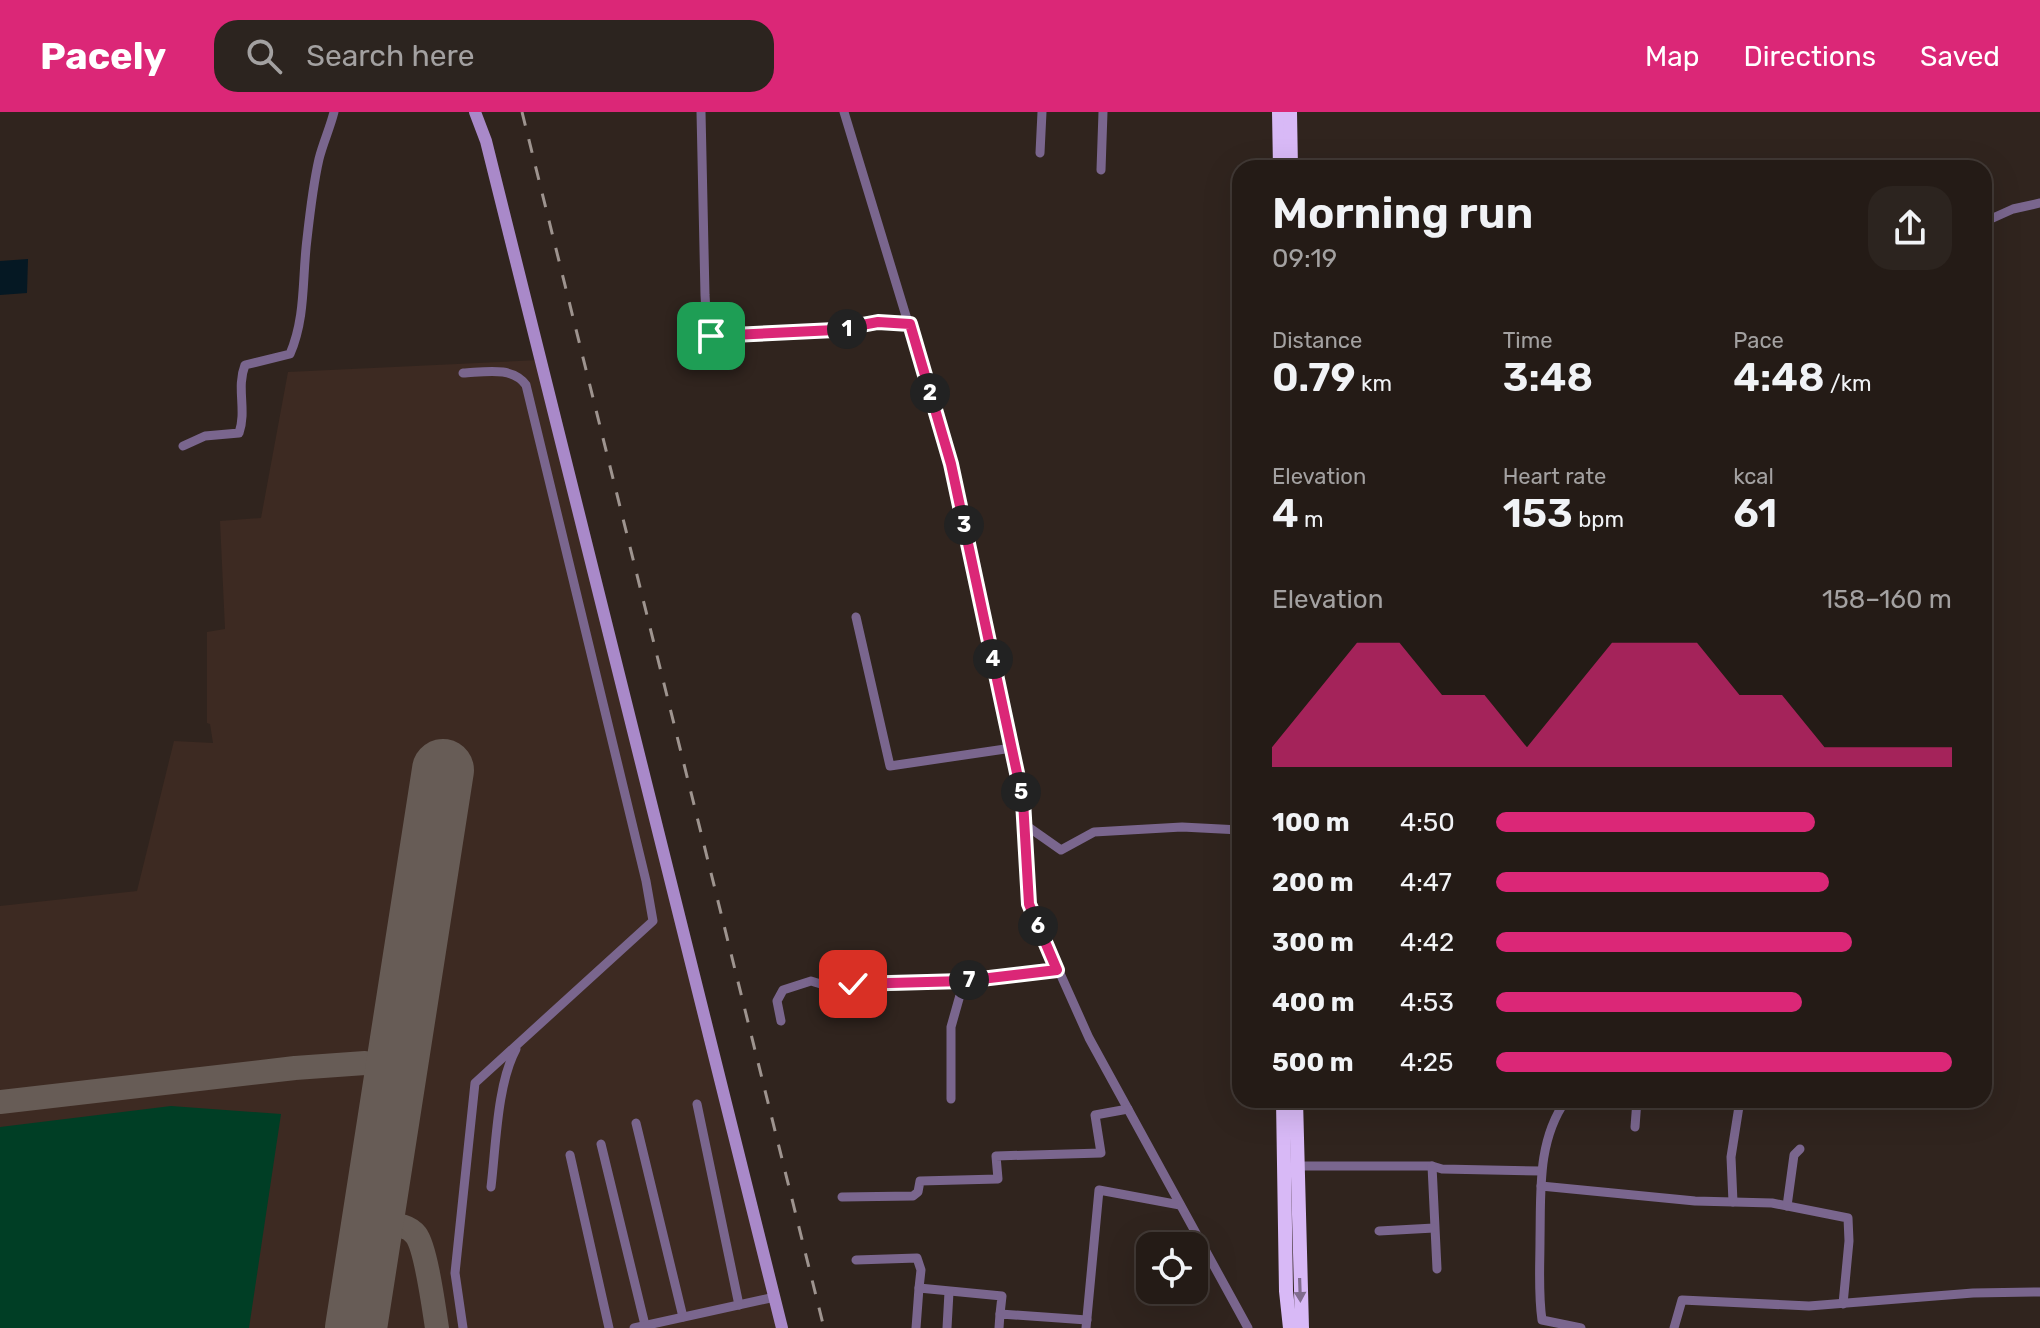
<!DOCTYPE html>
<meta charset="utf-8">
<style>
body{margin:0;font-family:Rubik,sans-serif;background:#2c241f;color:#f1f3f6;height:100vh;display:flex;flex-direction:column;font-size:30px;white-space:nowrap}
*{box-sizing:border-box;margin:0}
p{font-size:26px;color:#a3a1a1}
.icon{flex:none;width:44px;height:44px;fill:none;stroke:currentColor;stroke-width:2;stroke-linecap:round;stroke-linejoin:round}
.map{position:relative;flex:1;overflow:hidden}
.details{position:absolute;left:1232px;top:48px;width:760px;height:948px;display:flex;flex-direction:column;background:#241b16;border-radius:24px;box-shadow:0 8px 32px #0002,0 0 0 2px #413935}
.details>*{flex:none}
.tools{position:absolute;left:1136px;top:1120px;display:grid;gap:16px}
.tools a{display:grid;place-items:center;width:72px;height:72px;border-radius:16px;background:#241b16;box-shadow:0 8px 32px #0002,0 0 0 2px #413935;font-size:40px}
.pin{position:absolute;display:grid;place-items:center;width:68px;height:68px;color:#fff;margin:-34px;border-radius:16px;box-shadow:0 4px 12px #0006}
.km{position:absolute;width:40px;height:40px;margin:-20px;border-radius:50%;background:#222;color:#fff;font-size:22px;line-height:40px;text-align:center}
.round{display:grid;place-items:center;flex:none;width:84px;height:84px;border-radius:24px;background:#2c241f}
.summary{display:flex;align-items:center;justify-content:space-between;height:136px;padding:0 40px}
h1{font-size:44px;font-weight:600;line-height:60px}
.stats{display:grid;grid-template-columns:repeat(3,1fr);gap:12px;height:136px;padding:8px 40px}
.stats div{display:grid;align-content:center}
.stats b{font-size:40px;font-weight:600}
.stats small{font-size:22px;font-weight:400}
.stats p{font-size:22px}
.chart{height:224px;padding:16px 40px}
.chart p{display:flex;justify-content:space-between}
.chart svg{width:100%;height:144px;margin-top:8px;fill:#db2777;opacity:.7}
ul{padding:0 40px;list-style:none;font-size:26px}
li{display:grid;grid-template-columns:128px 96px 1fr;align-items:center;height:60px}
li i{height:20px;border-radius:10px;background:#db2777}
header{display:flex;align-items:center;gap:48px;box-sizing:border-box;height:112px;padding:0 40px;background:#db2777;color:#fff}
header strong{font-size:38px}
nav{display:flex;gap:44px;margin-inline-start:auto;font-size:28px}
.search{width:560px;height:72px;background:#2c241f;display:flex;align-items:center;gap:20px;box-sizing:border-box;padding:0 28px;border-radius:24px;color:#a3a1a1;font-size:30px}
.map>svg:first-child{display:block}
.built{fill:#3d2a22}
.green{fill:#003e25}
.water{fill:#051823}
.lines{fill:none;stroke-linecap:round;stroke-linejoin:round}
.taxiway{stroke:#675c56;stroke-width:24}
.runway{stroke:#675c56;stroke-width:62}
.minor{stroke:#7a668e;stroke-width:9}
.secondary{stroke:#a989c9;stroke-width:12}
.trunk{stroke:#d8b9f6;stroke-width:14}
.rail{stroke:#9e948f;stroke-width:3;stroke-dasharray:14 14;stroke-linecap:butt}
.oneway{fill:#806c8d}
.route-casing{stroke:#fff;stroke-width:16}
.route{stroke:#db2777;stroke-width:10}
</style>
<header>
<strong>Pacely</strong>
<div class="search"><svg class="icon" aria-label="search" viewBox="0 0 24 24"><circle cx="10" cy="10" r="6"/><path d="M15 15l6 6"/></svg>Search here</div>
<nav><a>Map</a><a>Directions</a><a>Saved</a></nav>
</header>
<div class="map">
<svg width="2040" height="1216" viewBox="0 0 2040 1216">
<rect width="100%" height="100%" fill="#30241e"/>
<path class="built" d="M 539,248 L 777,1216 L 0,1216 L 0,794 L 137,779 L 174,629 L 213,631 L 210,612 L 207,611 L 207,520 L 225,517 L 220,409 L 261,406 L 288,260 Z"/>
<path class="green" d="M 171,994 L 281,1002 L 249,1216 L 0,1216 L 0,1015 Z"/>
<path class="water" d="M 28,147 L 27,181 L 0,183 L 0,149 Z"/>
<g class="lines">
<g class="taxiway">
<path d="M 0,990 L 295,956 L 365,951 L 395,956"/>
<path d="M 367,1143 C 370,1130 373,1118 387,1114 C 397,1111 410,1115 416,1123 C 426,1136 434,1197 437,1216"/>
</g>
<path class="runway" d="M 356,1216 L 443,658"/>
<g class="minor">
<path d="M 701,0 L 705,183 L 707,218 L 711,224 L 835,218 L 860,215 L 878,210 L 910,212"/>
<path d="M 844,0 L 951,352 L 1023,689 L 1029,792 L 1089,926 L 1248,1216"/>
<path d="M 1040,41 L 1042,0"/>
<path d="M 1101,58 L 1103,0"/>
<path d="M 1984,110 L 2013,97 L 2040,91"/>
<path d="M 183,334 L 205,324 L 239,321 C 247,298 236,276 245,253 L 290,242 C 306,205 302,166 307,127 C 310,100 313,73 319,47 C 323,31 330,16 334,0"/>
<path d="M 856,505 L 890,654 L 1012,636"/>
<path d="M 1024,712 L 1061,738 L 1094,720 L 1182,715 L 1240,718"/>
<path d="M 781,909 L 777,889 L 783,878 L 811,869 L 824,873 L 964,869"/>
<path d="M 951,987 L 951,915 L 964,869 L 1057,858"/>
<path d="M 1566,988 C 1537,1029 1541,1079 1540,1127 C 1540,1154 1538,1181 1542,1208 L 1581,1216"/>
<path d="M 697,992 L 739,1193"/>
<path d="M 636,1011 L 683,1205"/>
<path d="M 1635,1015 L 1637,988"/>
<path d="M 601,1032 L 645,1213"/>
<path d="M 570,1043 L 609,1216"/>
<path d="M 1296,1054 L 1432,1054 L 1442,1057 L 1541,1059"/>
<path d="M 1432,1054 L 1437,1157"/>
<path d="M 1541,1074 L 1695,1089 L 1772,1091 L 1848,1106 L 1849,1129 L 1843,1192"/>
<path d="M 491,1075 C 496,1034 497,972 516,937"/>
<path d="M 842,1085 L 913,1084 L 918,1080 L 920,1069 L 998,1067 L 996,1044 L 1101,1041 L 1095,1003 L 1128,997"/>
<path d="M 1733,1090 L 1731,1045 L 1740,988"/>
<path d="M 1787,1094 L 1794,1043 L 1800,1037"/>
<path d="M 1379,1119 L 1434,1116"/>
<path d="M 856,1148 L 917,1146 L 921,1158 L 919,1176"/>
<path d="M 463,1216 L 455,1161 L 475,971 L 653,809 L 646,769 L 526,273 C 512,254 485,260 463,261"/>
<path d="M 634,1216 L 775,1185"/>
<path d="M 916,1216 L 919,1176 L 1002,1184 L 1000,1202"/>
<path d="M 947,1216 L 949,1180"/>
<path d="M 999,1216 L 1000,1202 L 1087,1208"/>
<path d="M 1086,1216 L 1099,1078 L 1180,1093"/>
<path d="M 1674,1216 L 1682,1188 L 1809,1194 L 1973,1181 L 2040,1180"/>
</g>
<path class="secondary" d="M 475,0 L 486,29 L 782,1216"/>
<g class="trunk">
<path d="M 1279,0 L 1280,56"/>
<path d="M 1290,0 L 1291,56"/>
<path d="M 1283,988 L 1286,1179 L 1290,1216"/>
<path d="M 1296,988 L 1302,1216"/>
</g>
<path class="rail" d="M 522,0 L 824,1216"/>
</g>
<defs><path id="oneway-solid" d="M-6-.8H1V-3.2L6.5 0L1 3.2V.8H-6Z" transform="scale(2)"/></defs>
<use class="oneway" href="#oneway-solid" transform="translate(1300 1178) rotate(88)"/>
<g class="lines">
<g class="route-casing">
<path id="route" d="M 711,224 L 835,218 L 878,210 L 910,212 L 951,352 L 1023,689 L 1029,792 L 1057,858 L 964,869 L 853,872"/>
</g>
<use href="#route" class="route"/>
</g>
</svg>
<div class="tools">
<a><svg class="icon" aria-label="locate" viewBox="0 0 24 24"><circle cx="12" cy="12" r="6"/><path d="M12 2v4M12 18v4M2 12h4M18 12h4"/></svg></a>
</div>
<div class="pin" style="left:711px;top:224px;background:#1e9e55"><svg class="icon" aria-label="arrive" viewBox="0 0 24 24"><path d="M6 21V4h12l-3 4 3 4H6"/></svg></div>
<div class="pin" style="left:853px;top:872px;background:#d93025"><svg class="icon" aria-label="check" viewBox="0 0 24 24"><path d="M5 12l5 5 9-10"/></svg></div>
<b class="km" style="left:847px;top:217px">1</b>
<b class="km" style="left:930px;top:281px">2</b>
<b class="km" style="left:964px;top:413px">3</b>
<b class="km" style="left:993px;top:547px">4</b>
<b class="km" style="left:1021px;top:680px">5</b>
<b class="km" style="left:1038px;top:814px">6</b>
<b class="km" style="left:969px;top:868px">7</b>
<section class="details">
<div class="summary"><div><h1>Morning run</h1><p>09:19</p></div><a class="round"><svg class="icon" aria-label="share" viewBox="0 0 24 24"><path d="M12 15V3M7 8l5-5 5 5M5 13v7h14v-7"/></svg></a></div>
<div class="stats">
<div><p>Distance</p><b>0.79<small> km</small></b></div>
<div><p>Time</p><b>3:48</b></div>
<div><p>Pace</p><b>4:48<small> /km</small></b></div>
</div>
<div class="stats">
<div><p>Elevation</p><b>4<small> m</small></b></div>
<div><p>Heart rate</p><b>153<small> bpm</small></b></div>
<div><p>kcal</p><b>61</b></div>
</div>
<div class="chart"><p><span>Elevation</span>158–160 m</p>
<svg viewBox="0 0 160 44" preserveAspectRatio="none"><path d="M0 44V38L10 22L20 6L30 6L40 22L50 22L60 38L70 22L80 6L90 6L100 6L110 22L120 22L130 38L140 38L150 38L160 38V44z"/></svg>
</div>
<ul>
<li><b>100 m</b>4:50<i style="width:70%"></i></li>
<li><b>200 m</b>4:47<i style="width:73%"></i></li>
<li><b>300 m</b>4:42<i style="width:78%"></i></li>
<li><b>400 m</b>4:53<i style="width:67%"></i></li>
<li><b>500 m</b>4:25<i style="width:100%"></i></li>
</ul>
</section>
</div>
